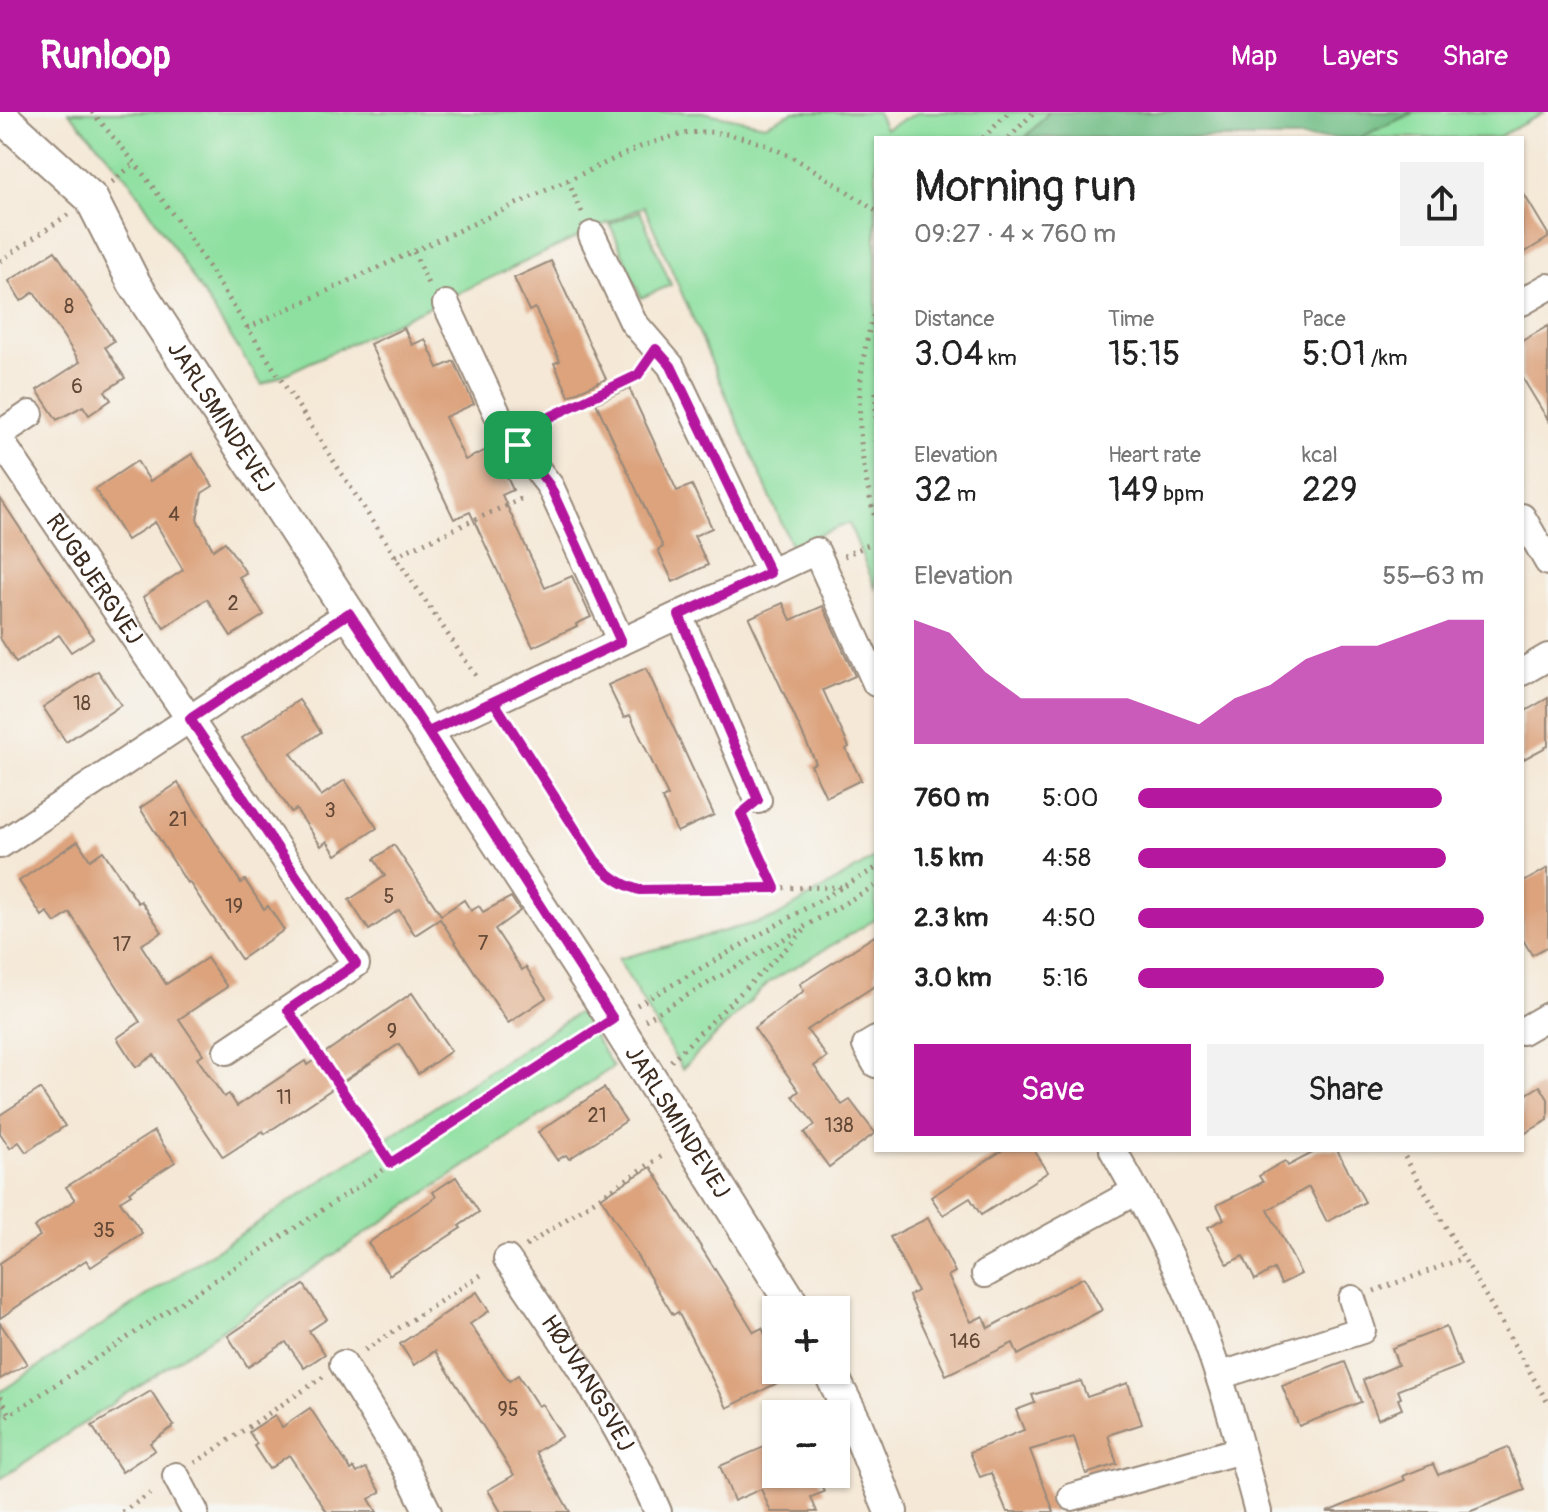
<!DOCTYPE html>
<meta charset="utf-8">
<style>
body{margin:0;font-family:Pangolin,sans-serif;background:#f2f2f2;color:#222;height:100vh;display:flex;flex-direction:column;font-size:30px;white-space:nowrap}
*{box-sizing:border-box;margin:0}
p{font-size:26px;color:#767676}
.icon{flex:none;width:44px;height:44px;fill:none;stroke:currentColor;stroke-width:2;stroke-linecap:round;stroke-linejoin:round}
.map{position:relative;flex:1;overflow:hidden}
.sheet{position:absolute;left:874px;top:24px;width:650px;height:1016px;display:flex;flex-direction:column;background:#fff;border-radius:0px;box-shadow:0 2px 6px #0004}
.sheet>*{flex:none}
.controls{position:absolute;left:762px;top:1184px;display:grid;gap:16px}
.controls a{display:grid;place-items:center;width:88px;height:88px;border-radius:0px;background:#fff;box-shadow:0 2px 6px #0004;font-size:40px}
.pin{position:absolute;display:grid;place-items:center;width:68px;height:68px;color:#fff;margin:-34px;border-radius:16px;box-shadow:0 4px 12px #0006}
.round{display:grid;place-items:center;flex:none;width:84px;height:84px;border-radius:0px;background:#f2f2f2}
.headline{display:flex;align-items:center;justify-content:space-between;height:136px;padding:0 40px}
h1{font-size:44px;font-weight:600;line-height:60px}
.figures{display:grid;grid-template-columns:repeat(3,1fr);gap:12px;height:136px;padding:8px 40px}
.figures div{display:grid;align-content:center}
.figures b{font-size:34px;font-weight:600}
.figures small{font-size:22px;font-weight:400}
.figures p{font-size:22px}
.chart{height:224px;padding:16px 40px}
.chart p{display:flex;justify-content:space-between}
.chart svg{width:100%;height:144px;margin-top:8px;fill:#b5179e;opacity:.7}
.action{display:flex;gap:16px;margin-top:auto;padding:16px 40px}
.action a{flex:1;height:92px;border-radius:0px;background:#b5179e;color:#fff;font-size:32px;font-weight:600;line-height:92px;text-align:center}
.action a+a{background:#f2f2f2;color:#222}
ul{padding:0 40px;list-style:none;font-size:26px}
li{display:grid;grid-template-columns:128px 96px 1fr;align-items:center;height:60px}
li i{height:20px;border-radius:10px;background:#b5179e}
header{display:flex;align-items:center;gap:48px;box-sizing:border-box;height:112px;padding:0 40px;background:#b5179e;color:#fff}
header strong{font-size:38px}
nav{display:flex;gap:44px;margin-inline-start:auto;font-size:28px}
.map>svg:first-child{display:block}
.green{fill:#8ee0a0;stroke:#64855f;stroke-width:2}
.forest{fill:#72be86;stroke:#567452;stroke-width:2}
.building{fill:#dca37d}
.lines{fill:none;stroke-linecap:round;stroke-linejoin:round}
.minor-casing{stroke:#98897a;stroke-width:30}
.tertiary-casing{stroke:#98897a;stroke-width:36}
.path{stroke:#98897a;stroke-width:5;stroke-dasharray:2 6;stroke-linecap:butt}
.minor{stroke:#fff;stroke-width:26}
.tertiary{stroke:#fff;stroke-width:32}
.route-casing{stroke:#fff;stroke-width:16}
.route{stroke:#b5179e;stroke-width:10}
.labels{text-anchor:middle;stroke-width:8;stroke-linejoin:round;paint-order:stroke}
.number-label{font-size:20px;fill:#634836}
.street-label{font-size:24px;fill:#3b2a1e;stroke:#f6f6f2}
</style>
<header>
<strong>Runloop</strong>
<nav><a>Map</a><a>Layers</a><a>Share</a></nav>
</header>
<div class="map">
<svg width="1548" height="1400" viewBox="0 0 1548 1400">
<rect width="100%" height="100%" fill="#f6f6f2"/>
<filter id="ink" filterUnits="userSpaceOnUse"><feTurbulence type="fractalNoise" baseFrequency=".0125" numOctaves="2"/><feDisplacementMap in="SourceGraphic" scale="16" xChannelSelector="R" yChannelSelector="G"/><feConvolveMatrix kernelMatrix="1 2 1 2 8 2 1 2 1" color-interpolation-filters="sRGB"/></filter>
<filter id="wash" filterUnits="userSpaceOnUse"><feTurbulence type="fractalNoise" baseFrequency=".006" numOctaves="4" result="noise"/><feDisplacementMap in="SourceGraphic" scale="32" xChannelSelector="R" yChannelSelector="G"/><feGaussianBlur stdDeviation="1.8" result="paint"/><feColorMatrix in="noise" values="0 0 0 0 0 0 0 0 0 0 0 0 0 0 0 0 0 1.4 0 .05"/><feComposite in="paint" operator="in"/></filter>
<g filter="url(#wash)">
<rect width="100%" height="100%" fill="#f5e8d6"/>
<g class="green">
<path d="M 69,0 L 702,0 L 765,13 L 793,0 L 877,0 L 885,17 L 919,0 L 1545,0 L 1497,26 L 876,26 L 876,478 L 849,411 L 791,433 L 644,94 L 262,273 L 130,69 Z"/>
<path d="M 640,99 L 671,173 L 641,186 L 610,112 Z"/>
<path d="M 876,745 L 876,807 L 768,871 L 682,957 L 618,847 L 774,806 Z"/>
<path d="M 579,900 L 613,955 L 0,1367 L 0,1280 Z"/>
</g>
<path class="forest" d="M 1049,0 L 1415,0 L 1359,26 L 1025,26 Z"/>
<g id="blocks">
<g class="building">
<path d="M 1522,79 L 1548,122 L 1548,126 L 1522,142 Z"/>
<path d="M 55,139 L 114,229 L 105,235 L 125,266 L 105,279 L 111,288 L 89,303 L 83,294 L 57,308 L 37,278 L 80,250 L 34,180 L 21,189 L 9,169 Z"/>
<path d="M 551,149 L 606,267 L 569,284 L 554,251 L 560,249 L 535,196 L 529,199 L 514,166 Z"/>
<path d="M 1548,214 L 1548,308 L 1522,265 L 1522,229 Z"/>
<path d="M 404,216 L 412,233 L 425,227 L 438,256 L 454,249 L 474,292 L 445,305 L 465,348 L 493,335 L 513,378 L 502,383 L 545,476 L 572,464 L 591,505 L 576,512 L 577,514 L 533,535 L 470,400 L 454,407 L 370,232 Z"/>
<path d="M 629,276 L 677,379 L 692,373 L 712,416 L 694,424 L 708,453 L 673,470 L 658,438 L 663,435 L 596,291 Z"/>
<path d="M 192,342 L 213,374 L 202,381 L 197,407 L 213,438 L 225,430 L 246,461 L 239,465 L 264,503 L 231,524 L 207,487 L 164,516 L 143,485 L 183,458 L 155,410 L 127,428 L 95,377 L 137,349 L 150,369 Z"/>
<path d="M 0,386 L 93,526 L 71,540 L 59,523 L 16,551 L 0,526 Z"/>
<path d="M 783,491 L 791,508 L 823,494 L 855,564 L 823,578 L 849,635 L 846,637 L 861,668 L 826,685 L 811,653 L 816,651 L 749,506 Z"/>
<path d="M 646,556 L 714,703 L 677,720 L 662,687 L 668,684 L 630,603 L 624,606 L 608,573 Z"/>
<path d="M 98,559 L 121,593 L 66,630 L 43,595 Z"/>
<path d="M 1548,586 L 1548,634 L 1522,648 L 1522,601 Z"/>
<path d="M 299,588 L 321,620 L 291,641 L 321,684 L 345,668 L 377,716 L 336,743 L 327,729 L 321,734 L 296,697 L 291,700 L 242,626 Z"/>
<path d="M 178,671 L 241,771 L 245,768 L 264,797 L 268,794 L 284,818 L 241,847 L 189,770 L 187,771 L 140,696 Z"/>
<path d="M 78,729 L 90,748 L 103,739 L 138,791 L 141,789 L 162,820 L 141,833 L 166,872 L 207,846 L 227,875 L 179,907 L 203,942 L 197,946 L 224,985 L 229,982 L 237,994 L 305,949 L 307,953 L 412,881 L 451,939 L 418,962 L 399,932 L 265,1022 L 263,1019 L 223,1045 L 154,943 L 136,955 L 117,926 L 140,910 L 70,801 L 55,811 L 47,800 L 42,804 L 19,769 Z"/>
<path d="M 394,733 L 441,803 L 464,788 L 471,799 L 479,794 L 483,800 L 511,785 L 520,799 L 495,817 L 522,858 L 526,855 L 546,886 L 508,911 L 440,807 L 415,823 L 399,798 L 369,818 L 349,788 L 385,764 L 374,747 Z"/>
<path d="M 1548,756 L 1548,834 L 1532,843 L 1522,826 L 1522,771 Z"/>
<path d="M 876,823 L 876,873 L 807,918 L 827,945 L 814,954 L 842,993 L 850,988 L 875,1021 L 829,1055 L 804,1021 L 815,1013 L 793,984 L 799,979 L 754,916 L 804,879 L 800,872 Z"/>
<path d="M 1540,974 L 1548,987 L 1548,1008 L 1522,1023 L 1522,985 Z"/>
<path d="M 604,976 L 626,1009 L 569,1047 L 566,1043 L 557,1048 L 538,1020 Z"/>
<path d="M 40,977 L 65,1014 L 26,1040 L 19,1030 L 10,1036 L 0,1021 L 0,1003 Z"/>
<path d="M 154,1019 L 175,1050 L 129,1080 L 131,1082 L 120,1089 L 142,1121 L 91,1155 L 86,1148 L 0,1206 L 0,1151 L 40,1124 L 34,1115 L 75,1088 L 66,1075 Z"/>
<path d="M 1003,1038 L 1034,1038 L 1048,1060 L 981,1103 L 970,1086 L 943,1103 L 931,1085 Z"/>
<path d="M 1318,1038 L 1337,1038 L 1365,1090 L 1327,1110 L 1309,1075 L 1268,1098 L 1301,1162 L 1281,1172 L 1274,1157 L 1255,1168 L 1243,1144 L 1227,1152 L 1208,1115 L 1224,1107 L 1217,1093 L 1263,1070 L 1259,1064 L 1272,1056 L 1285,1049 L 1288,1054 Z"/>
<path d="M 651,1055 L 754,1220 L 762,1216 L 776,1244 L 776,1258 L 783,1268 L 727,1296 L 678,1200 L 673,1203 L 601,1085 Z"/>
<path d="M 456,1065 L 479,1100 L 459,1114 L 461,1116 L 389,1163 L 368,1131 L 436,1085 L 433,1080 Z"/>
<path d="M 928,1106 L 955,1160 L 948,1164 L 971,1210 L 983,1204 L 988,1216 L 1084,1165 L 1102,1198 L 1018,1243 L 1013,1231 L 946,1263 L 909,1184 L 917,1179 L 890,1125 Z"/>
<path d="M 304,1173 L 327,1207 L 309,1219 L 325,1242 L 304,1256 L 286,1230 L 248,1255 L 228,1224 Z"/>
<path d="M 477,1180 L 489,1199 L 470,1212 L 509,1269 L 518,1263 L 538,1294 L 542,1292 L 562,1324 L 536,1340 L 570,1400 L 501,1400 L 488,1378 L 514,1363 L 435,1239 L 414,1253 L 400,1232 Z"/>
<path d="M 0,1211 L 27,1252 L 0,1267 Z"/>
<path d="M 1446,1215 L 1461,1254 L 1398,1278 L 1401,1286 L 1398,1287 L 1402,1297 L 1378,1307 L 1363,1268 L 1398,1253 L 1392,1236 Z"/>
<path d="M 1345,1250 L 1361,1290 L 1299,1314 L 1282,1274 Z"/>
<path d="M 1081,1269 L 1087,1285 L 1128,1271 L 1142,1312 L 1108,1323 L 1117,1352 L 1086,1362 L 1074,1325 L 1030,1338 L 1054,1400 L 1007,1400 L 991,1361 L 980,1365 L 970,1340 L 1024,1318 L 1016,1298 L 1035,1291 L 1032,1283 Z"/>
<path d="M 151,1279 L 174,1314 L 150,1331 L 155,1338 L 122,1360 L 92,1314 Z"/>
<path d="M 310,1296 L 351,1358 L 354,1356 L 357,1361 L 366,1356 L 381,1380 L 369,1387 L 377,1400 L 327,1400 L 289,1343 L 269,1357 L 254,1334 L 257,1332 L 249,1320 L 275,1303 L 282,1315 Z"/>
<path d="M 776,1330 L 776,1362 L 816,1362 L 824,1380 L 811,1385 L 817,1400 L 771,1400 L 761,1377 L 734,1389 L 720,1354 Z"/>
<path d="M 1508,1335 L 1525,1378 L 1469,1400 L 1327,1400 L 1405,1368 L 1403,1364 L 1433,1352 L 1438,1363 Z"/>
</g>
</g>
</g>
<g filter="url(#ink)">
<use href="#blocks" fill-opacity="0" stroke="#98897a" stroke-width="2"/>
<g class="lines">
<g class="minor-casing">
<g id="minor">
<path d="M 592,123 L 633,210 L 671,254 L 770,461"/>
<path d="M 1522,190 L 1548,175"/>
<path d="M 446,192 L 503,314 L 550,374 L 621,530"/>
<path d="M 0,322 L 30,302"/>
<path id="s1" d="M 0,328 L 356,852 L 227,939"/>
<path d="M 1522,405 L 1548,450"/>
<path d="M 679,503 L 758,688"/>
<path d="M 1522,560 L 1548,545"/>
<path d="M 428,620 L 816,439 L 876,571"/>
<path d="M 0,733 L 349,501"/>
<path d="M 1522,919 L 1548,904"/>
<path d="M 876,928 L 866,934 L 876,952"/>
<path d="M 1113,1038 C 1143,1091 1173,1144 1196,1201 C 1222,1266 1240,1333 1258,1400"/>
<path id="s2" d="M 507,1147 C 563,1228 619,1309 658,1400"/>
<path d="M 985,1162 L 1136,1079"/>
<path d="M 343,1252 L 405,1354 L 428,1400"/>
<path d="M 1219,1264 L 1362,1218 L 1352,1187"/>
<path d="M 176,1364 L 195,1400"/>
<path d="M 1072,1385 L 1241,1338"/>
</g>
</g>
<g class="tertiary-casing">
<g id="tertiary">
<path id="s3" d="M 0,3 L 91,86 L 134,171 L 613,907 L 796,1198"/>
<path d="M 829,1258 L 855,1310 L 891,1400"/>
</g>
</g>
<g class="path">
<path d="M 92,0 L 135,51 L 185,119 L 395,444 L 478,567"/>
<path d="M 983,26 L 1009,0"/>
<path d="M 1009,26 L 1034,0"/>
<path d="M 568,69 L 582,101"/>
<path d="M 112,70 L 135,51"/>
<path d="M 414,140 L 428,172"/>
<path d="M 0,149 L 69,102"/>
<path d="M 876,196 C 852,266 856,339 876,409"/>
<path d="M 247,216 L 640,35 C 660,28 680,21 701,20 C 766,19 825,65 876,99"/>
<path d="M 876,280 L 876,334"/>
<path d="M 534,314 L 638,263 L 641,258"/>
<path d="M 395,444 L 525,385"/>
<path d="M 844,444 L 876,429"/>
<path d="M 508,612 L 595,748 L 615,768 L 639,778 L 842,775"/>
<path d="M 745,712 L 775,776"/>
<path d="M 637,893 L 876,756"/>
<path d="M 645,908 L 876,773"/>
<path d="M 302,919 L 391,1051"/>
<path d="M 671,949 L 807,816"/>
<path d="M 1401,1038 L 1548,1291"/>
<path d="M 526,1134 L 665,1042"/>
<path d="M 1374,1179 L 1464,1146"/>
<path d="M 365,1238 L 484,1161"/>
<path d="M 0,1285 L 10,1302"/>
<path d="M 0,1309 L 588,924"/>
<path d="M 195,1351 L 323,1265"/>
<path d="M 122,1400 L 154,1379"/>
</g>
<use href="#minor" class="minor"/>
<use href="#tertiary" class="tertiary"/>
</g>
</g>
<g class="lines" filter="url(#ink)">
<g class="route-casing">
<path id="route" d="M 518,333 L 550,374 L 621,530 L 428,620 L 349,501 L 190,607 L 356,852 L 288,898 L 391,1051 L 613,907 L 428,620 L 494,590 L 595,748 C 608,763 620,772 639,778 L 775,776 L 741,702 L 758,688 L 679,503 L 770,461 L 671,254 L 656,237 L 638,263 L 535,312 L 518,333"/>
</g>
<use href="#route" class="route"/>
</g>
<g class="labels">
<g class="number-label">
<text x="69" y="201">8</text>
<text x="77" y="281">6</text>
<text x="174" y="409">4</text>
<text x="233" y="498">2</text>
<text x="82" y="598">18</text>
<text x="330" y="705">3</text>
<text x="178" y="714">21</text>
<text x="389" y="791">5</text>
<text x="234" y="801">19</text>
<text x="483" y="838">7</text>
<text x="122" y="839">17</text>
<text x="392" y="926">9</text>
<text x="284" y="992">11</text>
<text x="597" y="1010">21</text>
<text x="839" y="1020">138</text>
<text x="104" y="1125">35</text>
<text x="965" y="1236">146</text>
<text x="508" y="1304">95</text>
</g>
<g class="street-label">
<text dy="8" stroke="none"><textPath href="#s3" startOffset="378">JARLSMINDEVEJ</textPath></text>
<text dy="8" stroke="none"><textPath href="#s1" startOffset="168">RUGBJERGVEJ</textPath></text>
<text dy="8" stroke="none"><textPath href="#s3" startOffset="1218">JARLSMINDEVEJ</textPath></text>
<text dy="8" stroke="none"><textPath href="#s2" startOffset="148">HØJVANGSVEJ</textPath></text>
</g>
</g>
</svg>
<div class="controls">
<a>+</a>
<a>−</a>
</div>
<div class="pin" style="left:518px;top:333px;background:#1e9e55"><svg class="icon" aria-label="arrive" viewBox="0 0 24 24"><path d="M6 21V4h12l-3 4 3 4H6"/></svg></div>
<section class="sheet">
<div class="headline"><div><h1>Morning run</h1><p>09:27 · 4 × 760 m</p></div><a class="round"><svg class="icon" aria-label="share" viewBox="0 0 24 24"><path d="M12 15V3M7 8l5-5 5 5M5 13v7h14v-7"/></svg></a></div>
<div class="figures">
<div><p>Distance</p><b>3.04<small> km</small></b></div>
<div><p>Time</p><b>15:15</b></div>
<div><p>Pace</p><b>5:01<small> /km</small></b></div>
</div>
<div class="figures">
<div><p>Elevation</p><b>32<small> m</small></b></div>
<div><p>Heart rate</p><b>149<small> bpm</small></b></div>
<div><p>kcal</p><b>229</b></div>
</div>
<div class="chart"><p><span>Elevation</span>55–63 m</p>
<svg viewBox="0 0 160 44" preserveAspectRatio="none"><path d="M0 44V6L10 10L20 22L30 30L40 30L50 30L60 30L70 34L80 38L90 30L100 26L110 18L120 14L130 14L140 10L150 6L160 6V44z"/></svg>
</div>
<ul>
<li><b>760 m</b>5:00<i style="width:88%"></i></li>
<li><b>1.5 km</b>4:58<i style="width:89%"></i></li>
<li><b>2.3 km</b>4:50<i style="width:100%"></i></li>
<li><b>3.0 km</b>5:16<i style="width:71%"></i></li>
</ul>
<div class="action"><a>Save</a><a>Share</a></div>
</section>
</div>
